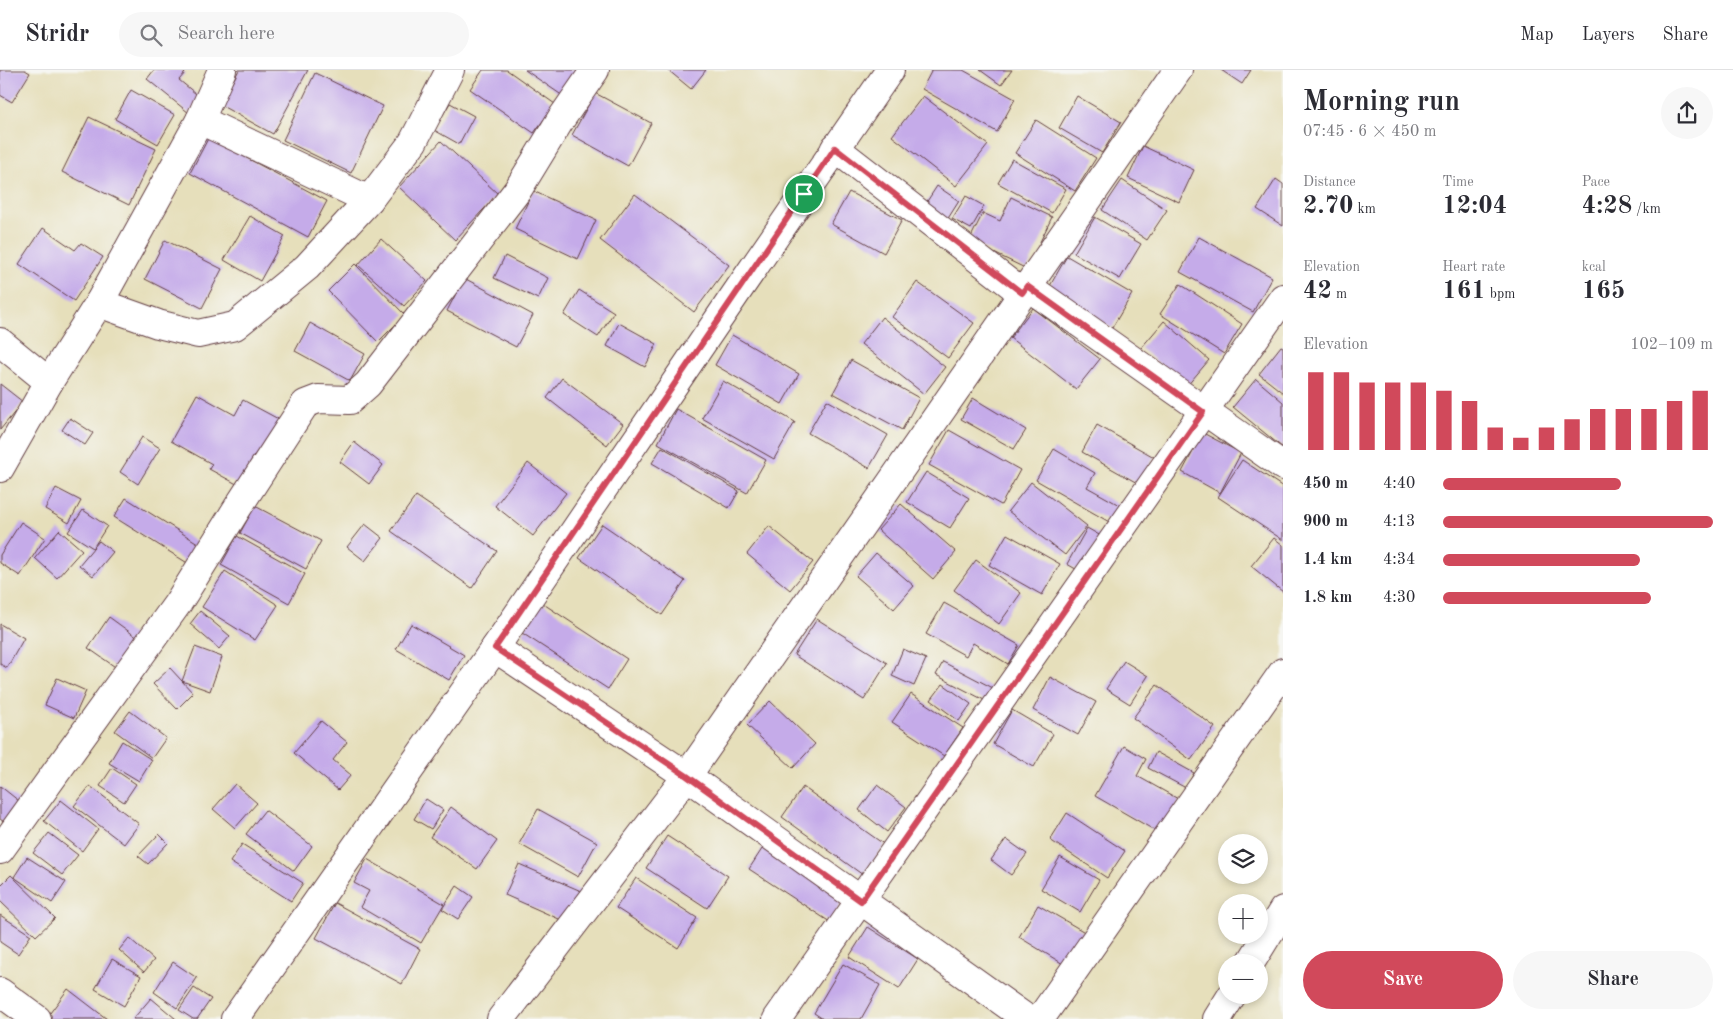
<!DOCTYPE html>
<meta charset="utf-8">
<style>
body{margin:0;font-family:"Old Standard TT",serif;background:#f7f7f7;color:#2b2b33;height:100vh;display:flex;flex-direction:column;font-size:19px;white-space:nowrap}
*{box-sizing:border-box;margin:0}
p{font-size:16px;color:#7c7c81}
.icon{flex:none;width:28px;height:28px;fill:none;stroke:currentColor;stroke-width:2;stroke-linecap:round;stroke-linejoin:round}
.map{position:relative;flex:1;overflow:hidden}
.details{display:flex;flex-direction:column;background:#fff;width:450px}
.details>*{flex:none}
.tools{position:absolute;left:1218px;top:764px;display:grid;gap:10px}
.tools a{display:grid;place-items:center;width:50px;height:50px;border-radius:50%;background:#fff;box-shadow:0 2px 8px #0003;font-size:25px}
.pin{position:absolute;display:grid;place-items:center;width:42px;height:42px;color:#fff;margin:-21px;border:2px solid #fff;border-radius:50%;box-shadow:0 1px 5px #0007}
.round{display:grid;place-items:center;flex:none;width:52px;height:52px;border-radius:26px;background:#f7f7f7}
.overview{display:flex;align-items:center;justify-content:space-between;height:85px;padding:0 20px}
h1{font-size:28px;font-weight:700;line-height:38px}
.metrics{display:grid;grid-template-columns:repeat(3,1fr);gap:8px;height:85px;padding:5px 20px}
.metrics div{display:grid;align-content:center}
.metrics b{font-size:25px;font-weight:700}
.metrics small{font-size:14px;font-weight:400}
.metrics p{font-size:14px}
.chart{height:140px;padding:10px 20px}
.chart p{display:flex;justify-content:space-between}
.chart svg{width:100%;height:90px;margin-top:5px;stroke:#d1495b;stroke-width:6}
.button{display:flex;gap:10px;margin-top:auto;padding:10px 20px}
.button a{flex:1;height:58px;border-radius:30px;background:#d1495b;color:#fff;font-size:20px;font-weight:700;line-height:58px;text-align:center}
.button a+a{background:#f7f7f7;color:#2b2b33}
ul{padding:0 20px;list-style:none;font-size:16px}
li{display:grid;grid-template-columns:80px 60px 1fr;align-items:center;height:38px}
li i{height:12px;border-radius:6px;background:#d1495b}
header{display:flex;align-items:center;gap:30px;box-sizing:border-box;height:70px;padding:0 25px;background:#fff;border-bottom:1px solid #e1e1e2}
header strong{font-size:24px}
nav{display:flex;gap:28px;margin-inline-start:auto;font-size:18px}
.search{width:350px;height:45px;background:#f7f7f7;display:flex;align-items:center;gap:12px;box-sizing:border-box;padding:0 18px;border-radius:28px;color:#7c7c81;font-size:19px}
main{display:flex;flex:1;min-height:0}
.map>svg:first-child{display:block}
.building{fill:#c5abe9}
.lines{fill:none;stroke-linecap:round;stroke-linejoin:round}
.street-casing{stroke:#613c41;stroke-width:30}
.street{stroke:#fff;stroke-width:28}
.route-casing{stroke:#fff;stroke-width:10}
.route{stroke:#d1495b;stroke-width:6}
</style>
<header>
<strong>Stridr</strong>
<div class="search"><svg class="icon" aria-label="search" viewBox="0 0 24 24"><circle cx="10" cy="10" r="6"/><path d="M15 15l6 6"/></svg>Search here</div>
<nav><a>Map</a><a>Layers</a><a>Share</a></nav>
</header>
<main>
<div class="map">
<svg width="1283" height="949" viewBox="0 0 1283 949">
<rect width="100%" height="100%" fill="#f6f6f2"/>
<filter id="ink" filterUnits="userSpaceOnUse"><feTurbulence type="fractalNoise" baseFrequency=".02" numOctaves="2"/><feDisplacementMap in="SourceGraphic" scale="10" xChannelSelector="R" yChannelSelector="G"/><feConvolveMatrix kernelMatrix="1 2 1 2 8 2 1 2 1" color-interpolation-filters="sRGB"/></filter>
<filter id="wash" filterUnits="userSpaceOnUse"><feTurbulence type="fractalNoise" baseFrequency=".0096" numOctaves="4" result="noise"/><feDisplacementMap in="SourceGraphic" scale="20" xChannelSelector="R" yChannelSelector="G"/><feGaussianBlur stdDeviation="1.12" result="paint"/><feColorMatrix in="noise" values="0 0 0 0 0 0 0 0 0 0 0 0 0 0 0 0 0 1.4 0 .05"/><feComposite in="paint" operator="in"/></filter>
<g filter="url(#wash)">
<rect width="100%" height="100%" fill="#e6dfbb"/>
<g id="blocks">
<g class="building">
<path d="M 0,0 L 25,0 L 30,3 L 12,32 L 0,25 Z"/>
<path d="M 154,0 L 181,0 L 185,3 L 179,10 L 201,28 L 189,43 L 147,9 Z"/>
<path d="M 239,0 L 308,0 L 273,64 L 220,35 Z"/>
<path d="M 483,0 L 507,0 L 555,34 L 534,63 L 470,19 Z"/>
<path d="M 525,0 L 581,0 L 563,26 Z"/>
<path d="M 668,0 L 706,0 L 691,19 Z"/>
<path d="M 932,0 L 963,0 L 1015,29 L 997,62 L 922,19 Z"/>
<path d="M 980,0 L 1012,0 L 1001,15 Z"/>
<path d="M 1221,0 L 1251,0 L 1242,14 Z"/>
<path d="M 315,3 L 383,36 L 351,103 L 283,70 Z"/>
<path d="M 131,20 L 175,45 L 158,74 L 115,49 Z"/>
<path d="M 595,23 L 651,53 L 628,96 L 572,65 Z"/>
<path d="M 923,26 L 988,75 L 956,116 L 892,66 Z"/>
<path d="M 1077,26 L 1121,52 L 1102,83 L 1059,58 Z"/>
<path d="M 450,33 L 474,46 L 459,74 L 434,60 Z"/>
<path d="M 89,47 L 156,79 L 129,135 L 62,102 Z"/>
<path d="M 1036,50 L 1096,88 L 1075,121 L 1015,83 Z"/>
<path d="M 211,63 L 248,82 L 245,87 L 327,131 L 308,167 L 190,103 Z"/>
<path d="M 441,71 L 498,124 L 455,170 L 399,117 Z"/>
<path d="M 1143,76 L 1194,100 L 1179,132 L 1128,108 Z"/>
<path d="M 1012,89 L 1066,119 L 1052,143 L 998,113 Z"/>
<path d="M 1276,109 L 1283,114 L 1283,156 L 1257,139 Z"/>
<path d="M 1122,110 L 1167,140 L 1147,170 L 1102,140 Z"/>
<path d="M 937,116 L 959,131 L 947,150 L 924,136 Z"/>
<path d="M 533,121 L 596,150 L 578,189 L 515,159 Z"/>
<path d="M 849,122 L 902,150 L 884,183 L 831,154 Z"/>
<path d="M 635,124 L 729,195 L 694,242 L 600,170 Z"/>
<path d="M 966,126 L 984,136 L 971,159 L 952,149 Z"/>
<path d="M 1011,127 L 1052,147 L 1027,199 L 969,171 L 983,143 L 1000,151 Z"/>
<path d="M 250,146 L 285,166 L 260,211 L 224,190 Z"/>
<path d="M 1095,147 L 1141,174 L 1120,209 L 1074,183 Z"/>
<path d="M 43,158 L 75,180 L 81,173 L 103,187 L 74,231 L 19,194 Z"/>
<path d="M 1199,167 L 1272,207 L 1253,242 L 1180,202 Z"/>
<path d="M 381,169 L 427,211 L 404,236 L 358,195 Z"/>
<path d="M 165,170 L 222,199 L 202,238 L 145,209 Z"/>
<path d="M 505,186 L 548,208 L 538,229 L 494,208 Z"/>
<path d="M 1067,186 L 1132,224 L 1112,258 L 1047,221 Z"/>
<path d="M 355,194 L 405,245 L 378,272 L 328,221 Z"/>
<path d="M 464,208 L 533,245 L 516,277 L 447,241 Z"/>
<path d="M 917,212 L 974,253 L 948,288 L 892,247 Z"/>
<path d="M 1180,214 L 1242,254 L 1224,284 L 1160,244 Z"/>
<path d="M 579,220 L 614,242 L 598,267 L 564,245 Z"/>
<path d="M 1033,238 L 1100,289 L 1076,319 L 1010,268 Z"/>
<path d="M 882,247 L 945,297 L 924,324 L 861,274 Z"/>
<path d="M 1164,251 L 1209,290 L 1186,317 L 1141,278 Z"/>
<path d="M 310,253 L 365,284 L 350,311 L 295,281 Z"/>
<path d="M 619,253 L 657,274 L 645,297 L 607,276 Z"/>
<path d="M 732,265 L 799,304 L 782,334 L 715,295 Z"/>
<path d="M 1281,276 L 1283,277 L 1283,323 L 1259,304 Z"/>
<path d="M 851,290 L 919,328 L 902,360 L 833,323 Z"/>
<path d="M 562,308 L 623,354 L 607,375 L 547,328 Z"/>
<path d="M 1256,309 L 1283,332 L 1283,378 L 1233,337 Z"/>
<path d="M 723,311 L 795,352 L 774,389 L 702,348 Z"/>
<path d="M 0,314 L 23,332 L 0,360 Z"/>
<path d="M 197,324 L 235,345 L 243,330 L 282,351 L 244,418 L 209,399 L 212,394 L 171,371 Z"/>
<path d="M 973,328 L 1026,360 L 1014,379 L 961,349 Z"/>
<path d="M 827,330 L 888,365 L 869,398 L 808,363 Z"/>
<path d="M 676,339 L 766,390 L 747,423 L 658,373 Z"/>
<path d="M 70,348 L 93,363 L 85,375 L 62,360 Z"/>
<path d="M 1097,355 L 1154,387 L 1139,414 L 1082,382 Z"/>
<path d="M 949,360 L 1020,400 L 1001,435 L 929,395 Z"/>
<path d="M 1203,363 L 1241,383 L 1220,423 L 1182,402 Z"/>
<path d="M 142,367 L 160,378 L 138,414 L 120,402 Z"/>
<path d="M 354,372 L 383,395 L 369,414 L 340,392 Z"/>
<path d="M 662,377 L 739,421 L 729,438 L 652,393 Z"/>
<path d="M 1054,379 L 1095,403 L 1087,417 L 1121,436 L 1111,453 L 1036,410 Z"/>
<path d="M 1242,390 L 1283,417 L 1283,470 L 1218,427 Z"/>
<path d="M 528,393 L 566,423 L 533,466 L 495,436 Z"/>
<path d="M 926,402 L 969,428 L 950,458 L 907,432 Z"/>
<path d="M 1031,412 L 1087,456 L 1065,485 L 1008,441 Z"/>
<path d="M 56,418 L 81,431 L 69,453 L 45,439 Z"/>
<path d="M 416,426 L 497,481 L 472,518 L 391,461 Z"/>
<path d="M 126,428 L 201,475 L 189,494 L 114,447 Z"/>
<path d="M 901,434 L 956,482 L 933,509 L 878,460 Z"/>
<path d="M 255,436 L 321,471 L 306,499 L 240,463 Z"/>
<path d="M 83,440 L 107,456 L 93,478 L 68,462 Z"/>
<path d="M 21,452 L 45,468 L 20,506 L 0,493 L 0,485 Z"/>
<path d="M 365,454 L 383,468 L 365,491 L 347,477 Z"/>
<path d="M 602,454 L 685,511 L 662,545 L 579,488 Z"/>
<path d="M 769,456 L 813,492 L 790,520 L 747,484 Z"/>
<path d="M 1087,458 L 1101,466 L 1081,502 L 1067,494 Z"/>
<path d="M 59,460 L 82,480 L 57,508 L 35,488 Z"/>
<path d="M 1007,464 L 1060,494 L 1042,525 L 989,495 Z"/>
<path d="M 237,466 L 305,504 L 289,533 L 221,495 Z"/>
<path d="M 1274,468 L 1283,475 L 1283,522 L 1251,496 Z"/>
<path d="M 99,471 L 113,482 L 93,506 L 79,495 Z"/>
<path d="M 876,483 L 914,516 L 894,539 L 856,506 Z"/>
<path d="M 976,490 L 1021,523 L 999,554 L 954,520 Z"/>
<path d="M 225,501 L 278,535 L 255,570 L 202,537 Z"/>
<path d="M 542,533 L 627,589 L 608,619 L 522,563 Z"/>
<path d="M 944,533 L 1019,575 L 1008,594 L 973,573 L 966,586 L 926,564 Z"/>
<path d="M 200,541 L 230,566 L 219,579 L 190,554 Z"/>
<path d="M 109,547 L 142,571 L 121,601 L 88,578 Z"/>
<path d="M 817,549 L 887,593 L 864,630 L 794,585 Z"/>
<path d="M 0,554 L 24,568 L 7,598 L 0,594 Z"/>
<path d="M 411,554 L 464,585 L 449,610 L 396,579 Z"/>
<path d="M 195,577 L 222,587 L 210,621 L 182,611 Z"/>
<path d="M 903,579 L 926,589 L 914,616 L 892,606 Z"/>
<path d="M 1124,591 L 1148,606 L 1130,634 L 1106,619 Z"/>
<path d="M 943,592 L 993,618 L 986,631 L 936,605 Z"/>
<path d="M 170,598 L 193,623 L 177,639 L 153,614 Z"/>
<path d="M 1050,607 L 1096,632 L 1078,665 L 1033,640 Z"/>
<path d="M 57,608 L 86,621 L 74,648 L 45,635 Z"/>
<path d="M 943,614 L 971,634 L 959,651 L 931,630 Z"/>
<path d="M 1157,615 L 1215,657 L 1191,690 L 1133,648 Z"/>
<path d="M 911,624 L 963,658 L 944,686 L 892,652 Z"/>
<path d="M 770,631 L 815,674 L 793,698 L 747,655 Z"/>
<path d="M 1012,640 L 1053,664 L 1034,697 L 993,674 Z"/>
<path d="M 130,641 L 166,668 L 152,688 L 115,661 Z"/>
<path d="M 321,651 L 347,672 L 333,690 L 351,705 L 338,720 L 294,683 Z"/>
<path d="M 122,671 L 152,690 L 139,711 L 109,693 Z"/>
<path d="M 1124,676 L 1146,689 L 1137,706 L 1180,730 L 1161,764 L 1095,726 Z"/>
<path d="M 1156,682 L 1194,703 L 1186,718 L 1148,698 Z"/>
<path d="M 112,698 L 136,714 L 124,732 L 100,716 Z"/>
<path d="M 235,714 L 257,733 L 235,758 L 213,739 Z"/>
<path d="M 877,715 L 906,737 L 887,762 L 859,740 Z"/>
<path d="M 0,716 L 24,735 L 8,755 L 0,749 Z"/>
<path d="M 90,716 L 139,754 L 124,774 L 74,736 Z"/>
<path d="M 803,717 L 885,775 L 863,805 L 782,747 Z"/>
<path d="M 426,729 L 443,740 L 431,759 L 414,749 Z"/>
<path d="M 61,730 L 98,759 L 82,781 L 44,751 Z"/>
<path d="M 451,737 L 497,771 L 477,799 L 430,767 Z"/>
<path d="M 538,739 L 597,772 L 578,807 L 519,774 Z"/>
<path d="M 265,740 L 312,776 L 294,801 L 246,764 Z"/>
<path d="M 1067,743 L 1125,781 L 1107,808 L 1050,770 Z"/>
<path d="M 49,763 L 78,785 L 62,805 L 33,783 Z"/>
<path d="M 159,764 L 168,773 L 148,794 L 138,786 Z"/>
<path d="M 667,766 L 728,806 L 707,838 L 646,798 Z"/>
<path d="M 1006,769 L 1027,784 L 1011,805 L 991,790 Z"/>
<path d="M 242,774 L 303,813 L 291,831 L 230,792 Z"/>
<path d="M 764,776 L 844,829 L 830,852 L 749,799 Z"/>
<path d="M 27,787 L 66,812 L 52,833 L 14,807 Z"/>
<path d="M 1060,787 L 1099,810 L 1080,842 L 1041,819 Z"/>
<path d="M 367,789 L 444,834 L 421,873 L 360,837 L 369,821 L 354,813 Z"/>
<path d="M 519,794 L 581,821 L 568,853 L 505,825 Z"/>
<path d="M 11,805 L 55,848 L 36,866 L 0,831 L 0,816 Z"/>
<path d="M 636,808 L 697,848 L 678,878 L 616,838 Z"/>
<path d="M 457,816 L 473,827 L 458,849 L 442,839 Z"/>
<path d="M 335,833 L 420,879 L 402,914 L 316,868 Z"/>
<path d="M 1038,835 L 1088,864 L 1068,897 L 1019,867 Z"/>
<path d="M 0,845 L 31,865 L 18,884 L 0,872 Z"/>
<path d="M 868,857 L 918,889 L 899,919 L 849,887 Z"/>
<path d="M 129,868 L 154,890 L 144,902 L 119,880 Z"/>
<path d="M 112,889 L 141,906 L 124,936 L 95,919 Z"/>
<path d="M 173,892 L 197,908 L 177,938 L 154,922 Z"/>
<path d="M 843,894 L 880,915 L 861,949 L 823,949 L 814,943 Z"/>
<path d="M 194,918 L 211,929 L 197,949 L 193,949 L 179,940 Z"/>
<path d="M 68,919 L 107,949 L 50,949 L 47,947 Z"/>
<path d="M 151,928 L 176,949 L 133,949 Z"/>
</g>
</g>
</g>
<g filter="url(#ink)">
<use href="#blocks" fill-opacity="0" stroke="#613c41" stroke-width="1"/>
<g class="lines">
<g class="street-casing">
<g id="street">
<path d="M 200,50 L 222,0"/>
<path d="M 835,78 L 1022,223"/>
<path d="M 1027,216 L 1283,396"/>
<path d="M 99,233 L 158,254 L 198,264 L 235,256 L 307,197 L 369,130"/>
<path d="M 0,272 L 49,312"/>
<path d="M 0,398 L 49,312 L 99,233 L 200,50 L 369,130 L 413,72 L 450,0"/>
<path d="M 495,578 L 687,706 L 1027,949"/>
<path d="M 0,780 L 178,533 L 238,437 L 305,334 L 318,329 L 350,330 L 368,314 L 517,121 L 561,49 L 595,0"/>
<path d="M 1251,892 L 1283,840"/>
<path d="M 0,922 L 37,949"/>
<path d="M 235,949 L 495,578 L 741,216 L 890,0"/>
<path d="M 501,949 L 687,706 L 1178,0"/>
<path d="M 777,949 L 1283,228"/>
<path d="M 1040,949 L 1283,602"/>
<path d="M 1217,949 L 1232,925"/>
</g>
</g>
<use href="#street" class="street"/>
</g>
</g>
<g class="lines" filter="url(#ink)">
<g class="route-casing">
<path id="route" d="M 835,78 L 1022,223 L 1027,216 L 1203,342 L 861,831 L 687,706 L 495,578 Z"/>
</g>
<use href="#route" class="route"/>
</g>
</svg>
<div class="tools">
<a><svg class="icon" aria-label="layers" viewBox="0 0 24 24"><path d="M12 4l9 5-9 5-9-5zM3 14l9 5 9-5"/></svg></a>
<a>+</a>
<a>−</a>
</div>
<div class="pin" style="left:804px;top:124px;background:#1e9e55"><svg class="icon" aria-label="arrive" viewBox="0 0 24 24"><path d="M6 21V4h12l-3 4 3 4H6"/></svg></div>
</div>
<section class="details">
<div class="overview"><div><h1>Morning run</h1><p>07:45 · 6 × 450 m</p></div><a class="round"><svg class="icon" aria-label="share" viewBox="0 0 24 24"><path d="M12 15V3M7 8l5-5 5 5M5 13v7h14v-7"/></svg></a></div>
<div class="metrics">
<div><p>Distance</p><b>2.70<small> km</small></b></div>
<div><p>Time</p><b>12:04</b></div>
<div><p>Pace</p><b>4:28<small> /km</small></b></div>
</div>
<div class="metrics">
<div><p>Elevation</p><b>42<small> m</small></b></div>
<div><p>Heart rate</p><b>161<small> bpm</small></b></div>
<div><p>kcal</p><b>165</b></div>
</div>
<div class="chart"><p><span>Elevation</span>102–109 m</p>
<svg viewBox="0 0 160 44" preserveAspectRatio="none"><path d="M5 44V6M15 44V6M25 44V11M35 44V11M45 44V11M55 44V15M65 44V20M75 44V33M85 44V38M95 44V33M105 44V29M115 44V24M125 44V24M135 44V24M145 44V20M155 44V15"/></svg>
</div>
<ul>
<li><b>450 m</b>4:40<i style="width:66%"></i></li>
<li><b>900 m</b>4:13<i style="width:100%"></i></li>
<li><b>1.4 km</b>4:34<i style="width:73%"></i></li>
<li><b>1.8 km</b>4:30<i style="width:77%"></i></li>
</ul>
<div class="button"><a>Save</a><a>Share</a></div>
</section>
</main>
